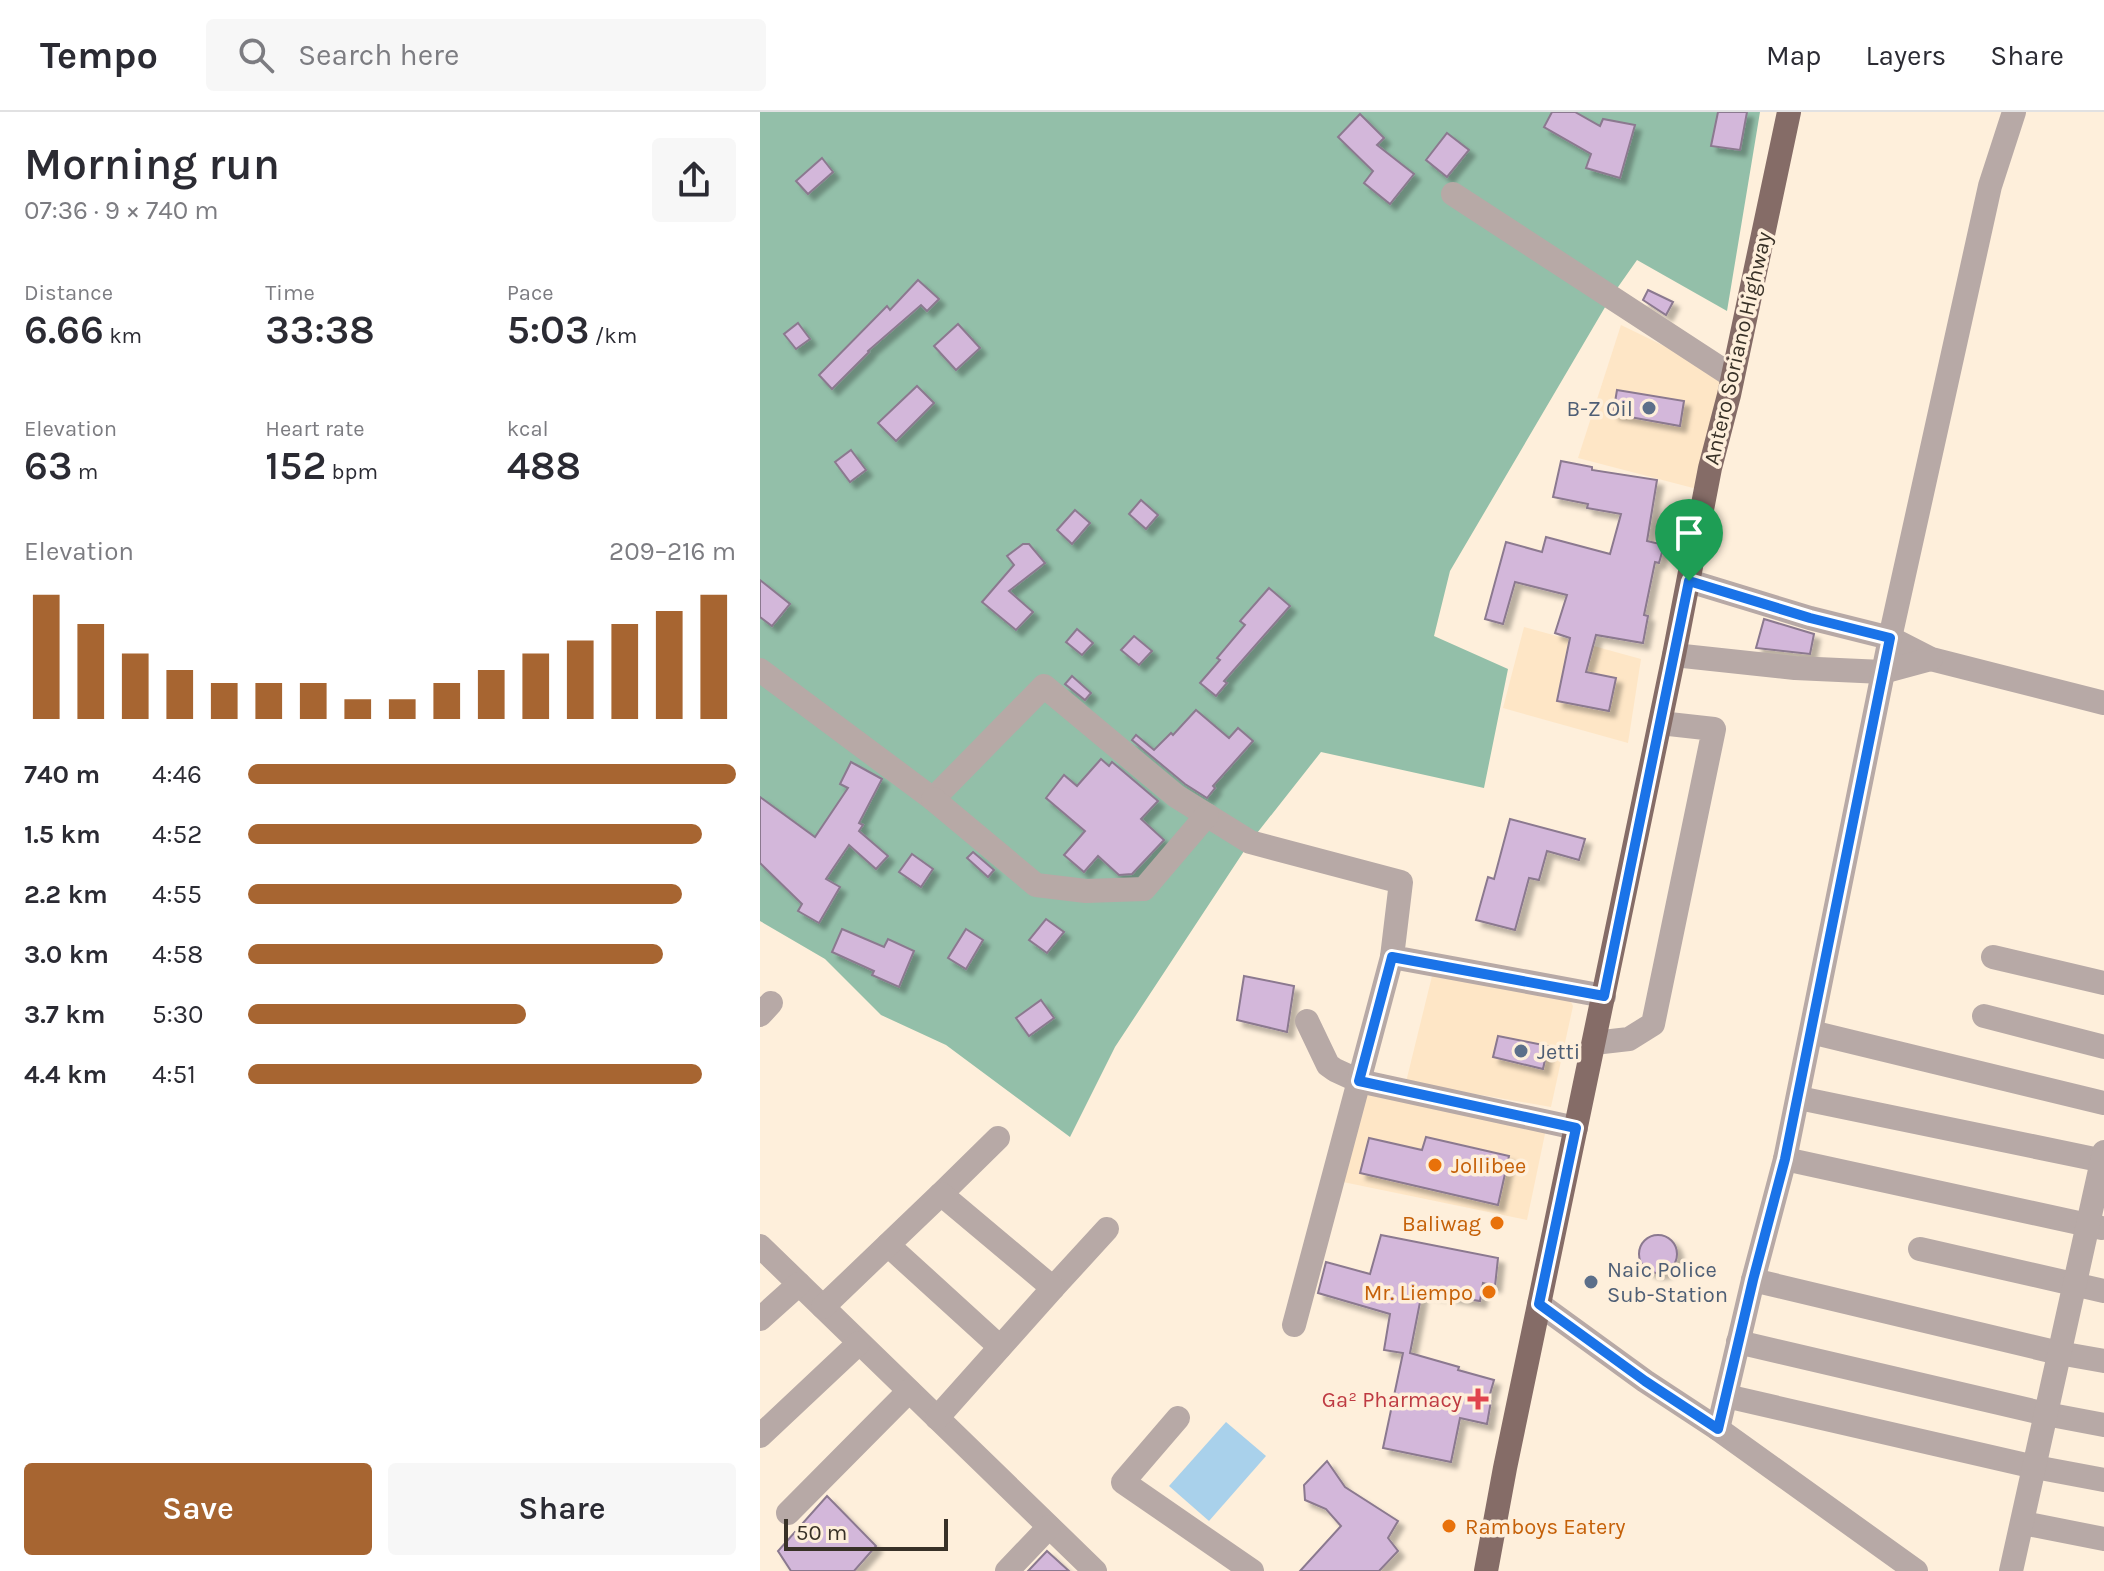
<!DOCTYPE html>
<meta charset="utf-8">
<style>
body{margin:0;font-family:Karla,sans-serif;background:#f7f7f7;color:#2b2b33;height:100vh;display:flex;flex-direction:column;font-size:30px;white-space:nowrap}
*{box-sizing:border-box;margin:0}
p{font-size:26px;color:#7c7c81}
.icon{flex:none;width:44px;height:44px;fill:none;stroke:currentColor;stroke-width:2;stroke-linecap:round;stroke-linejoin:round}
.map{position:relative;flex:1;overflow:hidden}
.details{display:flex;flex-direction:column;background:#fff;width:760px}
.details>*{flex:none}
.scale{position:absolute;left:24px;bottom:20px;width:164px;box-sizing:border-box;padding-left:8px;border:4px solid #383127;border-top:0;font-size:22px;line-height:28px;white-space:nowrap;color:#383127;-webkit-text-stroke:6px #feefdb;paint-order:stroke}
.pin{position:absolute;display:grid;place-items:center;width:68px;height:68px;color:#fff;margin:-82px -34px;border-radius:50% 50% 50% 0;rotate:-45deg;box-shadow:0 0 8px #0007}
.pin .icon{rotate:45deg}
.round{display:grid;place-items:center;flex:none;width:84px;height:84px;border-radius:8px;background:#f7f7f7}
.head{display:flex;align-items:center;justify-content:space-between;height:136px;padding:0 24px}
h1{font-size:44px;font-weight:600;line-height:60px}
.figures{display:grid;grid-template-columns:repeat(3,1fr);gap:12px;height:136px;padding:8px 24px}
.figures div{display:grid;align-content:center}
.figures b{font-size:40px;font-weight:600}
.figures small{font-size:22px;font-weight:400}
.figures p{font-size:22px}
.chart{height:224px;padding:16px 24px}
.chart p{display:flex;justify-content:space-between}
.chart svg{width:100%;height:144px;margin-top:8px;stroke:#a76531;stroke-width:6}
.button{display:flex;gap:16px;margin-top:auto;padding:16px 24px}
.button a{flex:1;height:92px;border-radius:8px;background:#a76531;color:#fff;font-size:32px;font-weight:600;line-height:92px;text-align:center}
.button a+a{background:#f7f7f7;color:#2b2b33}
ul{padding:0 24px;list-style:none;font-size:26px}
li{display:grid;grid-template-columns:128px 96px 1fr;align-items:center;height:60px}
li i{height:20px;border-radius:10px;background:#a76531}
header{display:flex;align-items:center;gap:48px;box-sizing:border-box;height:112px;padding:0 40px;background:#fff;border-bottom:2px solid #e1e1e2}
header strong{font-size:38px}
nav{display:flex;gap:44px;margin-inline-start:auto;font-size:28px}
.search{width:560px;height:72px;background:#f7f7f7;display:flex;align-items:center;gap:20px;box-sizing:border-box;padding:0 28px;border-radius:8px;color:#7c7c81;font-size:30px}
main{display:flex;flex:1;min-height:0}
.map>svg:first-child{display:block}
.built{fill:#fee6c6}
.forest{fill:#93bfa9}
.water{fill:#a9d1eb}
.building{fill:#d3b7da;stroke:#8b798f;stroke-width:2;filter:url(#shadow)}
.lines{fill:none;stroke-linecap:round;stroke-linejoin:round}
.minor{stroke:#b7a9a6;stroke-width:24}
.major{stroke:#856c67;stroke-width:24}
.route-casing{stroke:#fff;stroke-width:16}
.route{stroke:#1a73e8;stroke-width:10}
.service-dot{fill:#5c6f8a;stroke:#feefdb;stroke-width:3}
.food-dot{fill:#e8710a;stroke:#feefdb;stroke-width:3}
.health-dot{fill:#e0444e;stroke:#feefdb;stroke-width:3}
.labels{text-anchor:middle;stroke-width:7;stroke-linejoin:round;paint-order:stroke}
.street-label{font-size:22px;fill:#383127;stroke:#feefdb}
.service-label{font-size:22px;fill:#4e5e75;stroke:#feefdb;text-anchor:start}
.food-label{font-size:22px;fill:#c56008;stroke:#feefdb;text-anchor:start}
.health-label{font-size:22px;fill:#be3a42;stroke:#feefdb;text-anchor:end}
</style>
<header>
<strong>Tempo</strong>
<div class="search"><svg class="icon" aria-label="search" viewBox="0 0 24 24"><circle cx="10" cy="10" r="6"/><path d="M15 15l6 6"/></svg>Search here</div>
<nav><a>Map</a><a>Layers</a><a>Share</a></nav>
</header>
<main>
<section class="details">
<div class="head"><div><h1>Morning run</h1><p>07:36 · 9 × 740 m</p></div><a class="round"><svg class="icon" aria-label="share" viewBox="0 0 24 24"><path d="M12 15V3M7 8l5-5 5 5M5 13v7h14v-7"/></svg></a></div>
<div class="figures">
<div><p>Distance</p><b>6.66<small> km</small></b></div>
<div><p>Time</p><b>33:38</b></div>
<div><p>Pace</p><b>5:03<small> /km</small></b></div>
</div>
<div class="figures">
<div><p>Elevation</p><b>63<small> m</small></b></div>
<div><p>Heart rate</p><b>152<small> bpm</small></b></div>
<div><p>kcal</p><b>488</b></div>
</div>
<div class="chart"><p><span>Elevation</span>209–216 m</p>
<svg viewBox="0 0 160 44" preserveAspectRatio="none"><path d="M5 44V6M15 44V15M25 44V24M35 44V29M45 44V33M55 44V33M65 44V33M75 44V38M85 44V38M95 44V33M105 44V29M115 44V24M125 44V20M135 44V15M145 44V11M155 44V6"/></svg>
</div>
<ul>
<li><b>740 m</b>4:46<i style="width:100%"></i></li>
<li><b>1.5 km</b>4:52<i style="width:93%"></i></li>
<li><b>2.2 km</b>4:55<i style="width:89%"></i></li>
<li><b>3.0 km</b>4:58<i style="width:85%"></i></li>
<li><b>3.7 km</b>5:30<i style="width:57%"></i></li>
<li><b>4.4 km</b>4:51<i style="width:93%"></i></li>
</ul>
<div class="button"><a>Save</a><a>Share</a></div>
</section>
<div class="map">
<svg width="1344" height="1459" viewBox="0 0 1344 1459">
<defs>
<filter id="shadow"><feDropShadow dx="6" dy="6" stdDeviation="2" flood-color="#0004"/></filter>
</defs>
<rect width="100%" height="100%" fill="#feefdb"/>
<g class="built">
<path d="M 861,213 L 964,263 L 937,377 L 818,346 Z"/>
<path d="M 764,515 L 881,547 L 868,631 L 743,596 Z"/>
<path d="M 673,860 L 808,884 L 813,894 L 791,995 L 646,970 Z"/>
<path d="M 606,979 L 786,1017 L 767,1108 L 583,1070 Z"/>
</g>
<path class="forest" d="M 0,0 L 1000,0 L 967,199 L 877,148 L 851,185 L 690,459 L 674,524 L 748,557 L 724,676 L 561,640 L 490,730 L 355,935 L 310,1025 L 186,933 L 121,903 L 65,847 L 0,809 Z"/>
<path class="water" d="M 466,1310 L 506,1344 L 449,1409 L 409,1374 Z"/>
<g class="building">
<path d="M 792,0 L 815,0 L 840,14 L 843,7 L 875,13 L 860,66 L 826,56 L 831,42 L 784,15 Z"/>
<path d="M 958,0 L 987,0 L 980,38 L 951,34 Z"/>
<path d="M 600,2 L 624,26 L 617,33 L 654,62 L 630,92 L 604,71 L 613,59 L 578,25 Z"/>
<path d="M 687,21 L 709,38 L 687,65 L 666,48 Z"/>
<path d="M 62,46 L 73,60 L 48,82 L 36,69 Z"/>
<path d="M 158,168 L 179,187 L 167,199 L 161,193 L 108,239 L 109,240 L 72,277 L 59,263 L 127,194 L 130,198 Z"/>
<path d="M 888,178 L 913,190 L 906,203 L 883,188 Z"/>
<path d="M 38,211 L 50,227 L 36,237 L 24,222 Z"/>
<path d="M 198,212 L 220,236 L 196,258 L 174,234 Z"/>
<path d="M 157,274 L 174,291 L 136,329 L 118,311 Z"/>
<path d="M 857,278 L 924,289 L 920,314 L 853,302 Z"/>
<path d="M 91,338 L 106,358 L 90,370 L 75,350 Z"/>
<path d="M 801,349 L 832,355 L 832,358 L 897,368 L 887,429 L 904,433 L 899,451 L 895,450 L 884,503 L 888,504 L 883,531 L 836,523 L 826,560 L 856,566 L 849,599 L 797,589 L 810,526 L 795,521 L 807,483 L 755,470 L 743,512 L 725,507 L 746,430 L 782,440 L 786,425 L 850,442 L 861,402 L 827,396 L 828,392 L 793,385 Z"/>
<path d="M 381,388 L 398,403 L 386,417 L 369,402 Z"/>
<path d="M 315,398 L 330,411 L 312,432 L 297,418 Z"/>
<path d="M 263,432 L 269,432 L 285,451 L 249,479 L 273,500 L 256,518 L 222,490 L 254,453 L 247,444 Z"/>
<path d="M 0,468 L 30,492 L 12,514 L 0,505 Z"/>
<path d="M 509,476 L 530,494 L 464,569 L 467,571 L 456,584 L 440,571 L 460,548 L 457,546 L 485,513 L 480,509 Z"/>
<path d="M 1004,507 L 1054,522 L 1050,542 L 996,536 Z"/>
<path d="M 317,517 L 333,531 L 322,543 L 306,530 Z"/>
<path d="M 374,524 L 392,539 L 379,553 L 361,538 Z"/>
<path d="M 312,564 L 331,581 L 325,588 L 305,572 Z"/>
<path d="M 436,598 L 469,626 L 478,616 L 493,629 L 453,674 L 455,676 L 447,686 L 425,672 L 372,628 L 376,623 L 394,638 L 411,621 L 413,623 Z"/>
<path d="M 341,647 L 349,654 L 352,650 L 398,689 L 381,707 L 404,728 L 372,762 L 359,763 L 338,744 L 324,760 L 304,743 L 325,719 L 286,686 L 304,663 L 317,674 Z"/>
<path d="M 91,650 L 122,667 L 99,711 L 103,713 L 99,719 L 128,744 L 116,757 L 89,733 L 66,767 L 80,775 L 59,811 L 38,799 L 42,792 L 0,751 L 0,685 L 55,725 L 88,676 L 80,672 Z"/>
<path d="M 750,707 L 825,727 L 819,748 L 787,739 L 779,768 L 769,766 L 755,818 L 716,808 L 728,765 L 734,767 Z"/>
<path d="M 213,740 L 234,758 L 228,765 L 207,746 Z"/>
<path d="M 152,742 L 173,757 L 161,775 L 139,760 Z"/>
<path d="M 286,807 L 304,820 L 287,841 L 269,828 Z"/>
<path d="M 82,817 L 124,835 L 128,827 L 154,839 L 139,875 L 112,863 L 114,859 L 72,840 Z"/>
<path d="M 206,817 L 223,828 L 206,857 L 188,846 Z"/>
<path d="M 484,864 L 534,874 L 527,920 L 477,908 Z"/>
<path d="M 281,888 L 294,906 L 269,924 L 256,906 Z"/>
<path d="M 738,924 L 788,934 L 783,957 L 733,945 Z"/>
<path d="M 666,1025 L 749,1044 L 738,1093 L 600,1061 L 609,1026 L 662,1038 Z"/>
<path d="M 621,1123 L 738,1146 L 735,1174 L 723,1171 L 720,1189 L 662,1180 L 650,1241 L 699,1255 L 698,1258 L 734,1268 L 728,1289 L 731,1289 L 727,1312 L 700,1306 L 691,1350 L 623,1336 L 643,1241 L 624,1238 L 630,1202 L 558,1181 L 566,1150 L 610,1162 Z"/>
<circle cx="898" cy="1142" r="19"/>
<path d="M 567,1349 L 585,1375 L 638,1409 L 628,1426 L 638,1439 L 619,1459 L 540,1459 L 581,1414 L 566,1397 L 545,1388 L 544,1373 Z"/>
<path d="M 67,1384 L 116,1434 L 94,1459 L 31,1459 L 18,1439 Z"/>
<path d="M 287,1439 L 309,1459 L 268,1459 Z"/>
</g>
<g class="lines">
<g class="minor">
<path d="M 693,82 L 972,264"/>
<path d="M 929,469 L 1050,506 L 1130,526 L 1171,547 L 1344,591"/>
<path d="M 914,543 L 1035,556 L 1123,560 L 1171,547"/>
<path d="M 0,558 L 173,687 L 284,574 L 416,684 L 490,730 L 641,770 L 632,845 L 844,884"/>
<path d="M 173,687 L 276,773 L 326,779 L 384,777 L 447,703"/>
<path d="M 1233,845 L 1344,871"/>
<path d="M 0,903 L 11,891"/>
<path d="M 1224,904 L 1344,935"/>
<path d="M 547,909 L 568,953 L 575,958 L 599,969 L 816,1016"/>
<path d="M 1051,920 L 1344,991"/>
<path d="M 834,931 L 869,927 L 893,912 L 954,617 L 900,611"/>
<path d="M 1039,986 L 1344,1049"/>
<path d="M 1025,1047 L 1342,1116"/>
<path d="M 181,1082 L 238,1026"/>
<path d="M 128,1133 L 240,1235"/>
<path d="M 0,1134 L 335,1459"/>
<path d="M 1160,1137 L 1344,1179"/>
<path d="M 993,1168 L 1299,1241 L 1344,1249"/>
<path d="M 293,1176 L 347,1117"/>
<path d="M 779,1192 L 885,1269 L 958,1317 L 1156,1459"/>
<path d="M 63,1195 L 181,1082 L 293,1176 L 177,1306"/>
<path d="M 0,1207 L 39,1172"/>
<path d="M 534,1213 L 632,845"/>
<path d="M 978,1230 L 1286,1302 L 1344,1313"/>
<path d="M 966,1284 L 1275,1355 L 1344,1368"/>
<path d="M 418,1306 L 363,1370 L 492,1459"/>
<path d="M 958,1317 L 993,1168 L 1025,1047 L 1130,526 L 1230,74 L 1254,0"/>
<path d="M 0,1324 L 99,1231"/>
<path d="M 28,1401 L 149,1279"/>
<path d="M 1263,1411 L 1344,1427"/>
<path d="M 247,1459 L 289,1415"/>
<path d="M 1251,1459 L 1344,1040"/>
</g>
<path class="major" d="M 726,1459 L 745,1356 L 914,543 L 950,356 L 969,283 L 1029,0"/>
</g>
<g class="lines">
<g class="route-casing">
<path id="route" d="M 929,469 L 1050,506 L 1130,526 L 1025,1047 L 993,1168 L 958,1317 L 885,1269 L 779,1192 L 816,1016 L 599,969 L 632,845 L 844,884 Z"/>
</g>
<use href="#route" class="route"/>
</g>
<g class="service-dot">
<circle cx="889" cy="296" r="8"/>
<circle cx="761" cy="939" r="8"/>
<circle cx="831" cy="1170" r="8"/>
</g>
<g class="food-dot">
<circle cx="675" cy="1053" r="8"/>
<circle cx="737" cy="1111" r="8"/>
<circle cx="729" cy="1180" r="8"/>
<circle cx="689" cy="1414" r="8"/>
</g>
<path class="health-dot" d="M714 1275h8v8h8v8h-8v8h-8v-8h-8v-8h8z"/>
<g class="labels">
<g class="street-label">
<text transform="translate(977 236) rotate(-77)" y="8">Antero Soriano Highway</text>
</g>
<g class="service-label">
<text x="873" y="304" text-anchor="end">B-Z Oil</text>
<text x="777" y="947">Jetti</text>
<text x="847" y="1165">Naic Police<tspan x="847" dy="25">Sub-Station</tspan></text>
</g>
<g class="food-label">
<text x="691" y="1061">Jollibee</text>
<text x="721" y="1119" text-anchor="end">Baliwag</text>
<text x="713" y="1188" text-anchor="end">Mr. Liempo</text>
<text x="705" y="1422">Ramboys Eatery</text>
</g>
<g class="health-label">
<text x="702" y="1295">Ga² Pharmacy</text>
</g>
</g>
</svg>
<div class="scale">50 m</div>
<div class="pin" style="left:929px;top:469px;background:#1e9e55"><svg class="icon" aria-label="arrive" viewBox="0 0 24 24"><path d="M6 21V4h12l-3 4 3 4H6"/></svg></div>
</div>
</main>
